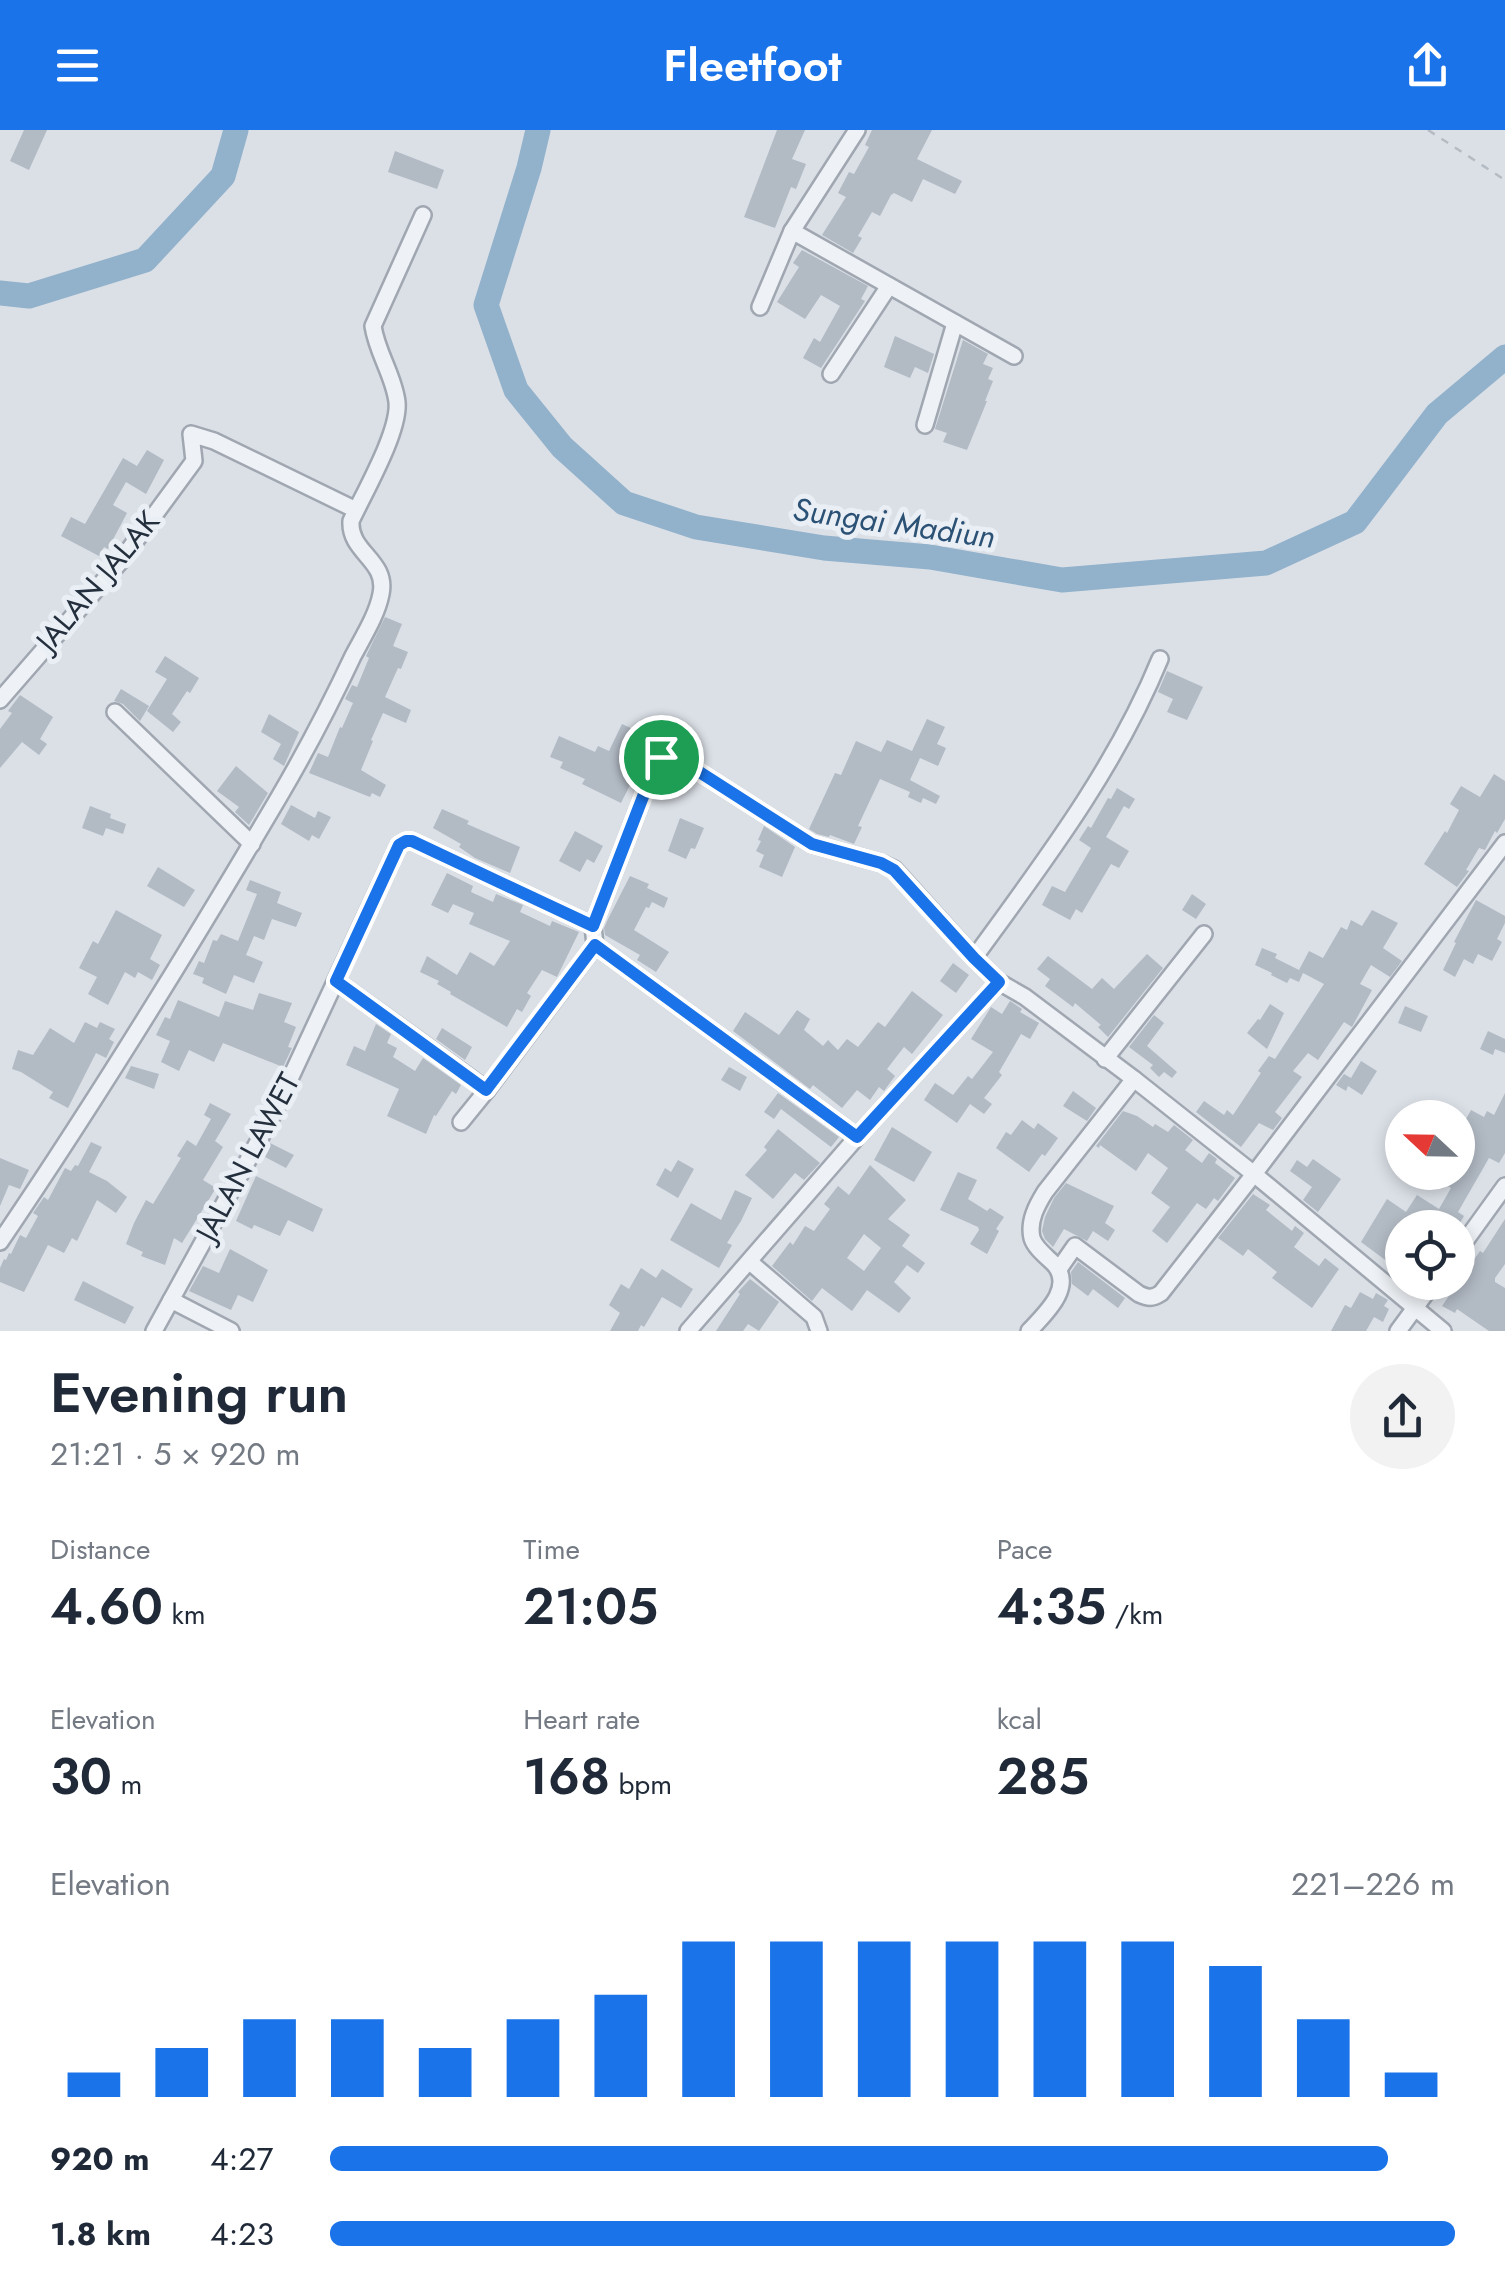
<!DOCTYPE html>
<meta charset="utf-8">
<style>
body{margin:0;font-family:Jost,sans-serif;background:#f2f2f3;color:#1f2937;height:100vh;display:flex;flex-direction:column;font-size:38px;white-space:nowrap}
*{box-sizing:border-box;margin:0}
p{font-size:32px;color:#747a83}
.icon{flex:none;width:55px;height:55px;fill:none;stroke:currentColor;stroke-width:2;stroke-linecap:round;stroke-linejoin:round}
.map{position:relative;height:1201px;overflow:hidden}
.panel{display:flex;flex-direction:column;background:#fff;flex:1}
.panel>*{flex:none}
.needle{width:65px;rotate:292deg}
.buttons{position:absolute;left:1385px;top:970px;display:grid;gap:20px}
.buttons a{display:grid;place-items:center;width:90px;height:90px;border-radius:50%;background:#fff;box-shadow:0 5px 15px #0003;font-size:50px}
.pin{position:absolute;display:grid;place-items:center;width:85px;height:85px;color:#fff;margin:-42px;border:5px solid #fff;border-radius:50%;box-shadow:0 2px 10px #0007}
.round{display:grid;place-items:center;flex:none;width:105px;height:105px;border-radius:52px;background:#f2f2f3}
.head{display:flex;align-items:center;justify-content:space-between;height:170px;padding:0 50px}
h1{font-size:55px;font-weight:600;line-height:75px}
.metrics{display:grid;grid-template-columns:repeat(3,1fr);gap:15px;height:170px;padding:10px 50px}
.metrics div{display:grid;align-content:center}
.metrics b{font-size:50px;font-weight:600}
.metrics small{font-size:28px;font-weight:400}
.metrics p{font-size:28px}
.chart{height:280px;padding:20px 50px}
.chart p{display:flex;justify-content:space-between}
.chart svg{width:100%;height:180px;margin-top:10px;stroke:#1a73e8;stroke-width:6}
ul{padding:0 50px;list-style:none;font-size:32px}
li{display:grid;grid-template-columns:160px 120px 1fr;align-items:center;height:75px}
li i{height:25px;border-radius:12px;background:#1a73e8}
header{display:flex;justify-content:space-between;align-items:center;height:130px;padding:0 50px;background:#1a73e8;color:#fff;font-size:45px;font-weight:600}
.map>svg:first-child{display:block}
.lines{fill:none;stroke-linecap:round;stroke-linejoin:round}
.river{stroke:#92b1cb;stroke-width:25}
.building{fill:#b2bac4;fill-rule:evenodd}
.minor-casing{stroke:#a0a7b1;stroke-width:20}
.path{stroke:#b5bbc2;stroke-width:2.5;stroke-dasharray:8 8;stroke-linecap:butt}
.minor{stroke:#eef1f5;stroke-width:15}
.route-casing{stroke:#fff;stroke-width:20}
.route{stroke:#1a73e8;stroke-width:12}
.labels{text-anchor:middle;stroke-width:10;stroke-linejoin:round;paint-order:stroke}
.street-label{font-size:30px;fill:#242f3e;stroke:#eaeff5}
.water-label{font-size:32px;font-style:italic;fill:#2b5175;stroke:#eaeff5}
</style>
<header><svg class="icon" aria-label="menu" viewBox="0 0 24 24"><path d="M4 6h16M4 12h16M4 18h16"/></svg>Fleetfoot<svg class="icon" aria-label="share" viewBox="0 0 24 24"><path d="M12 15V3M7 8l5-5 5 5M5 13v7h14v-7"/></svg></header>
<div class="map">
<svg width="1505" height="1201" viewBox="0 0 1505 1201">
<rect width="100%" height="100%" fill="#dbe0e7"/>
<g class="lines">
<g class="river">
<path d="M 538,0 L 529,38 L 486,175 L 516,260 L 562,317 L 624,373 L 696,397 L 824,418 L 930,427 L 1062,450 L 1266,433 L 1355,392 L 1437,284 L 1505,227"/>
<path d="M 0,163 L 29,166 L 145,130 L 223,46 L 236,0"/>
</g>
</g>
<g class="building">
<path d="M 24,0 L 47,0 L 29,40 L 10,31 Z"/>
<path d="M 777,0 L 805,0 L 792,29 L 806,34 L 796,59 L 791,57 L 775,98 L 744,87 Z"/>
<path d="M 872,0 L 932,0 L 917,29 L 962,51 L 955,64 L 923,49 L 912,72 L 894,63 L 891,65 L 880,86 L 872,82 L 858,106 L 862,108 L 853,123 L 822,105 L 846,67 L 838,63 L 849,42 L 854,44 L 869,17 L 865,15 Z"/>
<path d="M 395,21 L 444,40 L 437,59 L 388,42 Z"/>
<path d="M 802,120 L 868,156 L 861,169 L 865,171 L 821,238 L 803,228 L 814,208 L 820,212 L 840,176 L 821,165 L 805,189 L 777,172 L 799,137 L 793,133 Z"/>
<path d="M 895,206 L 934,224 L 928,243 L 915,237 L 910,248 L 884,237 Z"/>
<path d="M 963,210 L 988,224 L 983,234 L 993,238 L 988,249 L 993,251 L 985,271 L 987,271 L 967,320 L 943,312 L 947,303 L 935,299 Z"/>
<path d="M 147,320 L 164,330 L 146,364 L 126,352 L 113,375 L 127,383 L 108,419 L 104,417 L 99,426 L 61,406 L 71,387 L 85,394 L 123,328 L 137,336 Z"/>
<path d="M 385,487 L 402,494 L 393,516 L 408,522 L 401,539 L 398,538 L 385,567 L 411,580 L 406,593 L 383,583 L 371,610 L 373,611 L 361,640 L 386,655 L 380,667 L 372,663 L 370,667 L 309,643 L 318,623 L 328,627 L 340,597 L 342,598 L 353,573 L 345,569 L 352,555 L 357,557 L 369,528 L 366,526 Z"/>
<path d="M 165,526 L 199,548 L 190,563 L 187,561 L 172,584 L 181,592 L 173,602 L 147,581 L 167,549 L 155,542 Z"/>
<path d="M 1167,541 L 1203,557 L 1187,590 L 1167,582 L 1173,569 L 1158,562 Z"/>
<path d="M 121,559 L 149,576 L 140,591 L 123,574 L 114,571 Z"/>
<path d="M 20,565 L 53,587 L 40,609 L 47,614 L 39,625 L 22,612 L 0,638 L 0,599 L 12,583 L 8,581 Z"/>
<path d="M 269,584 L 299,602 L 284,636 L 273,629 L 281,614 L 261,602 Z"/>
<path d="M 927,589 L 945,597 L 937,614 L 946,618 L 938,636 L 920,628 L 910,650 L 940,666 L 936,674 L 923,668 L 921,673 L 908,667 L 910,662 L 880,649 L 858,696 L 862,697 L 854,714 L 830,705 L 829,707 L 817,704 L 809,699 L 835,643 L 841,645 L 856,611 L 881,622 L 887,610 L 912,621 Z"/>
<path d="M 622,594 L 633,599 L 630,609 L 649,617 L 634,652 L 632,651 L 621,673 L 582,654 L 585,649 L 560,638 L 563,632 L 550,627 L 559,606 L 595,622 L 598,616 L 609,621 Z"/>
<path d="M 236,636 L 268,663 L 249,695 L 235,682 L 239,677 L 217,661 Z"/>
<path d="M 1494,644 L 1505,651 L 1505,689 L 1497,703 L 1495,701 L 1485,720 L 1479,718 L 1466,740 L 1469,741 L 1457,757 L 1424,734 L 1445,701 L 1447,703 L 1459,680 L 1450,674 L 1461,656 L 1480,667 Z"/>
<path d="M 1117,658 L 1135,669 L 1129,679 L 1124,676 L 1106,707 L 1129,721 L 1119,738 L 1111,734 L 1082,783 L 1076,779 L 1070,790 L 1042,775 L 1052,756 L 1065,762 L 1091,718 L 1079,710 L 1088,696 L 1091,698 L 1108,668 L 1111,669 Z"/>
<path d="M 291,675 L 315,688 L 318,681 L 331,687 L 319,709 L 312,705 L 309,711 L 281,694 Z"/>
<path d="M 90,676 L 111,684 L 110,688 L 126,694 L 123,704 L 106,698 L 103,706 L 82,698 Z"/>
<path d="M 442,679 L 469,691 L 467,694 L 520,717 L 510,743 L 475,728 L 459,717 L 461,714 L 433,698 Z"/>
<path d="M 680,688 L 704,698 L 695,719 L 691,718 L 686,729 L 668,721 Z"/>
<path d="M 764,696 L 795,717 L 782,747 L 759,737 L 764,725 L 756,721 L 761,711 L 758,710 Z"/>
<path d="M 575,701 L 603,716 L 594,733 L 587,729 L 580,742 L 559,731 Z"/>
<path d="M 158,737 L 195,760 L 184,777 L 147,756 Z"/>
<path d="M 447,743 L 473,756 L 471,762 L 493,772 L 496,764 L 523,775 L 520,782 L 550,796 L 552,791 L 579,802 L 557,847 L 542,840 L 527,863 L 531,866 L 522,882 L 517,879 L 507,897 L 450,864 L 451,862 L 437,854 L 439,851 L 420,842 L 427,826 L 457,845 L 470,822 L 494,836 L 510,811 L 469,794 L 474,783 L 453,774 L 448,783 L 431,775 Z"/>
<path d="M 630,746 L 649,754 L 647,758 L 668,768 L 664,778 L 652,772 L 649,778 L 646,777 L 634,800 L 669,822 L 656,842 L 637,830 L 640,825 L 605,805 L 604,798 L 609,787 Z"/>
<path d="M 250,750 L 281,762 L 277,773 L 302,783 L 296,797 L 272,789 L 264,810 L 254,806 L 246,825 L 263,832 L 254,853 L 234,845 L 226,864 L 202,853 L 204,848 L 193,844 L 199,831 L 204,833 L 213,810 L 217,811 L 221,804 L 238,811 L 257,764 L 246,760 Z"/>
<path d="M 1192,764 L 1206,774 L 1196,789 L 1182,780 Z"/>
<path d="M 1476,770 L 1505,786 L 1505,793 L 1497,809 L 1502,812 L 1492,831 L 1478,824 L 1473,834 L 1464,829 L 1455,847 L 1443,840 L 1456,813 L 1454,812 Z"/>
<path d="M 116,780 L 162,805 L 150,829 L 160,835 L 152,850 L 138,842 L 135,848 L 125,842 L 108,875 L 88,864 L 97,847 L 79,838 L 93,811 L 98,814 Z"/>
<path d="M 1372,780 L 1398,793 L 1383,818 L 1402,831 L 1390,847 L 1371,835 L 1360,854 L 1372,860 L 1352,897 L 1344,892 L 1318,930 L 1308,923 L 1293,941 L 1302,947 L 1275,982 L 1282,988 L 1273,1000 L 1259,993 L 1241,1017 L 1196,982 L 1204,971 L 1224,985 L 1227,980 L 1233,985 L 1261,943 L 1258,941 L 1269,926 L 1275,929 L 1324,854 L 1303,843 L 1299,852 L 1290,848 L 1287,853 L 1271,845 L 1272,843 L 1255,835 L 1262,818 L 1277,824 L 1275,828 L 1299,840 L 1309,821 L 1323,828 L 1341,797 L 1347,800 L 1351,790 L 1362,796 Z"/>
<path d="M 1147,824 L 1163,838 L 1108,907 L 1098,897 L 1101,895 L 1075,873 L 1073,877 L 1045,856 L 1050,849 L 1037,839 L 1048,826 L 1092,859 L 1102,848 L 1114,859 Z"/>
<path d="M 953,833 L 969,845 L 956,863 L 940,851 Z"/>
<path d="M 912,861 L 943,885 L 912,924 L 904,917 L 887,939 L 895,946 L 884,961 L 879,957 L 870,970 L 857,960 L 842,978 L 813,955 L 810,959 L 733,901 L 745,882 L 779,905 L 797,880 L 810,889 L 804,900 L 823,916 L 828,910 L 838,920 L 847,909 L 858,917 L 878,892 L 885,897 Z"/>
<path d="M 259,863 L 292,873 L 284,892 L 296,897 L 288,917 L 292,918 L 283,937 L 223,913 L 214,932 L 189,920 L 179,941 L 161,932 L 170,911 L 156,905 L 165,887 L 170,889 L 178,870 L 219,887 L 225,871 L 253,880 Z"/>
<path d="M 1010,871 L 1022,879 L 1020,882 L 1039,893 L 1030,909 L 1021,904 L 999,942 L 1002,945 L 984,968 L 992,974 L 984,984 L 970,974 L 957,993 L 924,970 L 935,953 L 953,965 L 968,946 L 972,949 L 993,922 L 971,909 L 991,877 L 1002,884 Z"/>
<path d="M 1270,874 L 1284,883 L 1267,919 L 1247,903 L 1258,889 L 1260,890 Z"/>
<path d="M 1405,876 L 1428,886 L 1421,902 L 1398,893 Z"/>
<path d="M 1154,885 L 1164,893 L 1147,916 L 1177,942 L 1172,948 L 1164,942 L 1159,947 L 1150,938 L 1153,935 L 1129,917 Z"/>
<path d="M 85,892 L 97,898 L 100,892 L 115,899 L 109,909 L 114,912 L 106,928 L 96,923 L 68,978 L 49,968 L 53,962 L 21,942 L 12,939 L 18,920 L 33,925 L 50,898 L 74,913 Z"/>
<path d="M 376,894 L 391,904 L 387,913 L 397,918 L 393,927 L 415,941 L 423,928 L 461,955 L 456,964 L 452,961 L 436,986 L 434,985 L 426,1004 L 387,986 L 399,959 L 346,935 L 354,916 L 365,921 Z"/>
<path d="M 442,898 L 472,917 L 465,930 L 436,909 Z"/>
<path d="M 1488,901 L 1505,909 L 1505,923 L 1495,919 L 1493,925 L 1480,919 Z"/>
<path d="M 1361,931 L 1377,941 L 1362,965 L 1348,956 L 1346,961 L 1336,955 L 1344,944 L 1351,948 Z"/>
<path d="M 131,936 L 159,944 L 154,959 L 125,948 Z"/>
<path d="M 729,937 L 747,947 L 740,961 L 721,950 Z"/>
<path d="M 1073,961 L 1096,978 L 1087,991 L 1063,976 Z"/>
<path d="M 778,963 L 839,1007 L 831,1017 L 781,979 L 774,989 L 764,982 Z"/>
<path d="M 1505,963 L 1505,1023 L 1499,1033 L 1489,1028 L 1458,1082 L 1464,1086 L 1457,1098 L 1402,1098 L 1402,1110 L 1388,1132 L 1361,1112 L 1387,1069 L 1406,1082 L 1417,1065 L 1439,1079 L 1451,1058 L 1427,1042 L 1458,1042 L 1458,1004 L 1471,980 L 1484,987 L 1487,981 L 1494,985 Z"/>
<path d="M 210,973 L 231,984 L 215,1011 L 223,1017 L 203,1050 L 216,1058 L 182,1113 L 174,1108 L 165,1135 L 141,1126 L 143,1122 L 126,1114 L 134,1093 L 146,1070 L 153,1074 L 181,1028 L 177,1026 L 187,1010 L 196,1016 L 211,989 L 204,985 Z"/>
<path d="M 1123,981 L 1137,986 L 1153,997 L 1155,994 L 1168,1002 L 1174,995 L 1193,1010 L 1185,1020 L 1202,1033 L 1209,1023 L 1217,1029 L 1215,1033 L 1235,1048 L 1218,1071 L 1214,1068 L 1206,1079 L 1197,1073 L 1167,1113 L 1152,1101 L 1170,1077 L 1151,1063 L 1168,1038 L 1148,1023 L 1136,1041 L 1100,1015 L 1099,1018 L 1096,1016 Z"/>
<path d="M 1022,990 L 1034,999 L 1038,993 L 1058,1008 L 1045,1026 L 1042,1024 L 1029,1042 L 996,1018 L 1006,1002 L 1011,1005 Z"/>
<path d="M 892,997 L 932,1022 L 914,1052 L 874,1030 Z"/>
<path d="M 778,999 L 820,1033 L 804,1050 L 795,1043 L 773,1069 L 745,1045 L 767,1020 L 764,1017 Z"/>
<path d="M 91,1012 L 102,1017 L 89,1042 L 107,1051 L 127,1067 L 116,1083 L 97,1070 L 77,1111 L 72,1108 L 64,1123 L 48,1115 L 24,1162 L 0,1152 L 0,1138 L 4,1129 L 6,1130 L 9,1123 L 11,1124 L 20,1105 L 26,1108 L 38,1086 L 33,1083 L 44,1067 L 48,1070 L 65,1038 L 71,1041 L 75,1035 L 78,1036 Z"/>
<path d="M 270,1013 L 294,1025 L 286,1038 L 263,1026 Z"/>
<path d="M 0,1028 L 29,1040 L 20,1059 L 9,1055 L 0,1076 Z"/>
<path d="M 1313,1029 L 1341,1049 L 1318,1082 L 1303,1070 L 1312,1057 L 1290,1041 L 1297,1030 L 1307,1037 Z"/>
<path d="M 678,1030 L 694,1039 L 678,1068 L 656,1055 L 665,1038 L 671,1042 Z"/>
<path d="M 870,1035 L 906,1070 L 888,1089 L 910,1105 L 902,1116 L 925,1133 L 918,1143 L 907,1135 L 894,1152 L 911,1168 L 899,1183 L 867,1160 L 852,1181 L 822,1158 L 812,1171 L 772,1136 L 790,1112 L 793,1115 L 805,1096 L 814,1101 L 830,1079 L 824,1074 L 838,1056 L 849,1065 ZM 864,1104 L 881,1118 L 864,1141 L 847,1128 Z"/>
<path d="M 958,1042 L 977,1050 L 968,1069 L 987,1081 L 990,1078 L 1004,1087 L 996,1099 L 999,1101 L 987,1124 L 970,1114 L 979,1100 L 978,1097 L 940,1080 Z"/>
<path d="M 256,1046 L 323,1079 L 313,1102 L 288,1090 L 280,1106 L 254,1095 L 252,1099 L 236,1091 Z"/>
<path d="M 1066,1053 L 1114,1076 L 1105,1093 L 1115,1100 L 1108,1111 L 1093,1101 L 1087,1111 L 1064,1099 L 1053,1117 L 1045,1109 L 1042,1101 L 1045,1087 L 1054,1068 Z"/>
<path d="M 735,1060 L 752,1068 L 741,1091 L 727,1113 L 732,1115 L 719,1138 L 670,1110 L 691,1073 L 721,1090 Z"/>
<path d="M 1253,1064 L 1270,1075 L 1266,1080 L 1292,1101 L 1295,1096 L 1304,1103 L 1294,1117 L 1319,1136 L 1325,1128 L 1339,1139 L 1312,1178 L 1272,1148 L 1277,1142 L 1248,1119 L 1243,1126 L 1218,1108 Z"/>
<path d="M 1505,1089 L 1505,1134 L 1495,1148 L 1495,1152 L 1505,1158 L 1505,1201 L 1489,1201 L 1457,1179 L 1455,1183 L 1442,1176 L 1480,1121 L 1483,1123 Z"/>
<path d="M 230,1119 L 268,1140 L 253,1172 L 238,1165 L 231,1180 L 189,1161 L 203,1136 L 219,1143 Z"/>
<path d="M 1078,1132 L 1125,1168 L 1118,1178 L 1093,1159 L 1088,1166 L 1072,1154 L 1071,1142 Z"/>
<path d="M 641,1138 L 656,1148 L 662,1139 L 693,1159 L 681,1178 L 662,1167 L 644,1197 L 641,1195 L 638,1201 L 610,1201 L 620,1183 L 609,1175 L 621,1154 L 629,1159 Z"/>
<path d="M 750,1149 L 779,1172 L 759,1201 L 748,1194 L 743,1201 L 716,1201 L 740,1164 L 738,1162 Z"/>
<path d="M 83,1151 L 134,1177 L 125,1194 L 74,1170 Z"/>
<path d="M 1360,1162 L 1373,1169 L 1376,1163 L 1388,1170 L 1384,1176 L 1389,1179 L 1383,1192 L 1374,1187 L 1366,1201 L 1331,1201 L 1345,1175 L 1351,1178 Z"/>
</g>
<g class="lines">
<g class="minor-casing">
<g id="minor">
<path d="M 792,101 L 1014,226"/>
<path d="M 760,177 L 792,101 L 857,0"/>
<path d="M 831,244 L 889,156"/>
<path d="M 925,295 L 955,193"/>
<path d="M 0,570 L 120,432 L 194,331 L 191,304 L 214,311 L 356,380"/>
<path d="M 115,582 L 252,714"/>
<path d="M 595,815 L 857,1007"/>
<path d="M 974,828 C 1043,733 1115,639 1160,529"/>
<path d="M 336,851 L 487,960 L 595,815 L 593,796 L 656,633 L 667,625 L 676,627 L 812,714 L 881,733 L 894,739 L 974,828 L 999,852 L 1025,867 L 1134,949 L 1254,1044 L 1443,1201"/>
<path d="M 1105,929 L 1204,804"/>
<path d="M 461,992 L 487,960"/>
<path d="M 0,1112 C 98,968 190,818 279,667 C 306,621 330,575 353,526 C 363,507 377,485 381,464 C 388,430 349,423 351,391 C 364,363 400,301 397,272 C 394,246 377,223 373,196 L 423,85"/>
<path d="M 1458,1121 L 1505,1056"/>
<path d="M 750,1132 L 814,1187 L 819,1201"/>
<path d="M 1059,1139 L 1075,1116 L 1139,1164 C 1148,1168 1152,1169 1161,1163 L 1254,1044 L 1505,713"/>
<path d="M 171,1170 L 231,1201"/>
<path d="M 154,1201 L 275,981 L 399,715 L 406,711 L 412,711 L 593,796"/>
<path d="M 688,1201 L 857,1007 L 999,852"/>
<path d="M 1029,1201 C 1045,1184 1076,1156 1053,1133 C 1046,1126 1035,1118 1032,1108 C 1028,1091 1037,1075 1045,1062 L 1134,949"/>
<path d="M 1398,1201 L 1434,1152"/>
</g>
</g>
<path class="path" d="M 1428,0 L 1505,50"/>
<use href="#minor" class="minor"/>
</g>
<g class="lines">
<g class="route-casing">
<path id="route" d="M 668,625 L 676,627 L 812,714 L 881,733 L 894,740 L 974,828 L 999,852 L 857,1007 L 595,815 L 486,960 L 336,851 L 399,715 L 406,711 L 412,711 L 593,796 L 656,633 Z"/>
</g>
<use href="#route" class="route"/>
</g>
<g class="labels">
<g class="street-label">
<text transform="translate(98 451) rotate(-50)" y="10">JALAN JALAK</text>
<text transform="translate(248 1027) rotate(-62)" y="10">JALAN LAWET</text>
</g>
<g class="water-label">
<text transform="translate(894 393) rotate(8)" y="11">Sungai Madiun</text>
</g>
</g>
</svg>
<div class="buttons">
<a><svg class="needle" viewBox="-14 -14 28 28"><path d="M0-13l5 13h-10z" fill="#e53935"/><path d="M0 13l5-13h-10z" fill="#747a83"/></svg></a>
<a><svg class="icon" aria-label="locate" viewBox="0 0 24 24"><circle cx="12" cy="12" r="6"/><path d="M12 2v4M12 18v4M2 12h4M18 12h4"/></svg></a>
</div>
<div class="pin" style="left:661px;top:627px;background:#1e9e55"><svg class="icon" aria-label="arrive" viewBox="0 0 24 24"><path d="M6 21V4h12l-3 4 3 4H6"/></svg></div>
</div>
<section class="panel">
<div class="head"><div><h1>Evening run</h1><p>21:21 · 5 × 920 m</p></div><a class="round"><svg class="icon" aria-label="share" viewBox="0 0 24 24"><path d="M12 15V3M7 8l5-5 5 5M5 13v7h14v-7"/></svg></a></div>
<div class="metrics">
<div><p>Distance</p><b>4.60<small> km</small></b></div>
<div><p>Time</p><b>21:05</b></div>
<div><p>Pace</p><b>4:35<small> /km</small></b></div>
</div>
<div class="metrics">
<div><p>Elevation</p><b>30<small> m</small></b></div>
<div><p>Heart rate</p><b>168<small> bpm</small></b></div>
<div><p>kcal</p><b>285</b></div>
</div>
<div class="chart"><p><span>Elevation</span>221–226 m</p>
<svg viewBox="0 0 160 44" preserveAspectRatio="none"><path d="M5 44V38M15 44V32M25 44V25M35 44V25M45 44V32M55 44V25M65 44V19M75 44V6M85 44V6M95 44V6M105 44V6M115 44V6M125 44V6M135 44V12M145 44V25M155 44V38"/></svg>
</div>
<ul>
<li><b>920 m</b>4:27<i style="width:94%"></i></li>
<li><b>1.8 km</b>4:23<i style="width:100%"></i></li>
</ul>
</section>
